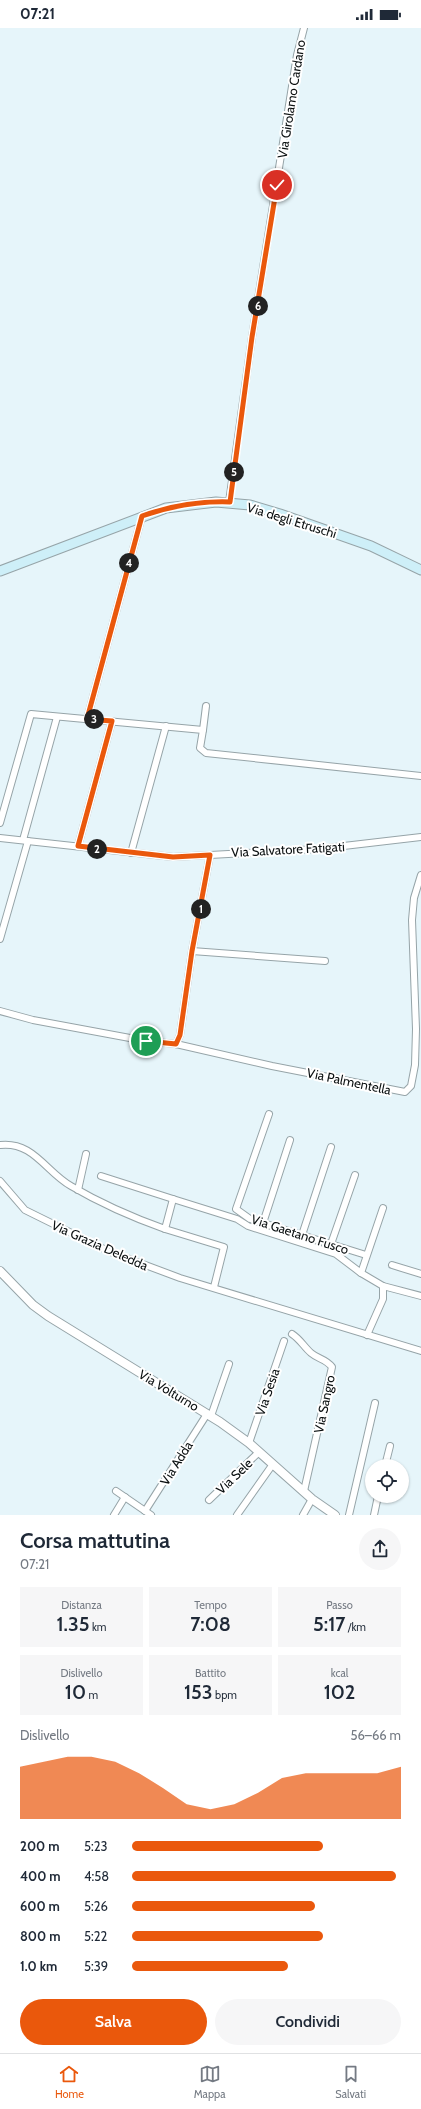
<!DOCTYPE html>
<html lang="it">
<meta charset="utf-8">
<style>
body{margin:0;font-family:Cabin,sans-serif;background:#f6f6f7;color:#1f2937;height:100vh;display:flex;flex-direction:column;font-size:15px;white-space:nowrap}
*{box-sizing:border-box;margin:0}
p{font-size:13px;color:#747a83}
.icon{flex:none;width:22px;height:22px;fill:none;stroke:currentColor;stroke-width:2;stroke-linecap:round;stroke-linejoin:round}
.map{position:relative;height:1487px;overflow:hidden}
.details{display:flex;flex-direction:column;background:#fff;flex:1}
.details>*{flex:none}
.tools{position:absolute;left:365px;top:1431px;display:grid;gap:8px}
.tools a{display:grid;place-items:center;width:44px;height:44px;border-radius:50%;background:#fff;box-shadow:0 1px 3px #0004;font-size:20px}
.pin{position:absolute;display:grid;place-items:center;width:34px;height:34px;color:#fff;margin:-17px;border:2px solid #fff;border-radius:50%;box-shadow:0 1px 4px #0007}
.km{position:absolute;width:20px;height:20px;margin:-10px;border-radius:50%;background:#222;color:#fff;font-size:11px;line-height:20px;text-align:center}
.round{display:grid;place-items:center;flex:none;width:42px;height:42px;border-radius:21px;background:#f6f6f7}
.head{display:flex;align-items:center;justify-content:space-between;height:68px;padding:0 20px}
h1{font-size:22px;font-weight:600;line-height:30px}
.stats{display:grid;grid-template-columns:repeat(3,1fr);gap:6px;height:68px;padding:4px 20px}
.stats div{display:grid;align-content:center;border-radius:0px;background:#f6f6f7;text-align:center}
.stats b{font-size:20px;font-weight:600}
.stats small{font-size:11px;font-weight:400}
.stats p{font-size:11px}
.chart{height:112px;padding:8px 20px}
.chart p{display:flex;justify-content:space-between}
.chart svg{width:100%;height:72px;margin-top:4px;fill:#ea580c;opacity:.7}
.cta{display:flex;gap:8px;margin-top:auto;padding:8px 20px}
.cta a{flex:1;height:46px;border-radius:24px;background:#ea580c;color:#fff;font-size:16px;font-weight:600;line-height:46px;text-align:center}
.cta a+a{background:#f6f6f7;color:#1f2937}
ul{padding:0 20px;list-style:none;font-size:13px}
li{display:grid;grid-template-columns:64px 48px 1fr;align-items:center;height:30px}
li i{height:10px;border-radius:5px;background:#ea580c}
.status{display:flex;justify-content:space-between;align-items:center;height:28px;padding:0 20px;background:#fff;direction:ltr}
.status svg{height:11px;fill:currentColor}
.dock{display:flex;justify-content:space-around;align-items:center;height:56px;border-top:1px solid #e0e1e3;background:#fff;font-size:11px;color:#747a83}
.dock a{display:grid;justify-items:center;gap:2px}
.dock .current{color:#ea580c}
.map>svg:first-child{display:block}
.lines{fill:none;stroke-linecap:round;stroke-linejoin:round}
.minor-casing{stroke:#96a4a8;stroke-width:8}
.tertiary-casing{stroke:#96a4a8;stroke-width:10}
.secondary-casing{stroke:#96a4a8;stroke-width:11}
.minor{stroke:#fff;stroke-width:6}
.tertiary{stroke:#fff;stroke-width:8}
.secondary{stroke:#ceeff8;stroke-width:9}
.route-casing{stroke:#fff;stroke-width:8}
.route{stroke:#ea580c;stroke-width:5}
.labels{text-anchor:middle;stroke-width:4;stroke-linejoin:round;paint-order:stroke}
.street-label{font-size:13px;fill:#0b1011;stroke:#fff}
</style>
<div class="status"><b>07:21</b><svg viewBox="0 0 49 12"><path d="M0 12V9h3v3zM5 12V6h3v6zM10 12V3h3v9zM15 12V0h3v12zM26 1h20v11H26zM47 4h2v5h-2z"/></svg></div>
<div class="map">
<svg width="421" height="1487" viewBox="0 0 421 1487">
<rect width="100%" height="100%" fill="#e6f5fa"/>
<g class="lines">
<g class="minor-casing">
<g id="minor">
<path d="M 229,474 L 252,309 L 297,27 L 304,0"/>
<path d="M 87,691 L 142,488"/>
<path d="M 203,702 L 206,678"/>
<path d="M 0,795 L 31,686 L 203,702 L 200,720 L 206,725 L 421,748"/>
<path d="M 0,810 L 173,829 L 318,821 L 421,809"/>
<path d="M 23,812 L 57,689"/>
<path d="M 78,818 L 112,693"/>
<path d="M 131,825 L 166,698"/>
<path d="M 0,911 L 28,813"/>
<path d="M 192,923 L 325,933"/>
<path d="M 0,983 L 33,992 L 146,1013 L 176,1016 L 272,1038 L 405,1064 L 411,1058 L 415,1037 L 416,1001 L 412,892 L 414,870 L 421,847"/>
<path d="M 176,1016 L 180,1007 L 192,923 L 210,827"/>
<path d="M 269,1086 L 236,1181 L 250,1191 L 366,1227"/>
<path d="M 0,1117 C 33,1113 46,1144 71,1158 C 100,1175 134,1190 165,1201 L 173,1171 L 237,1191 L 248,1198 L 336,1226 L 361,1245"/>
<path d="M 101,1148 L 173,1171"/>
<path d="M 0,1153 L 25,1182 L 108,1223 L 180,1250 L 421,1323"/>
<path d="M 78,1162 L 86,1126"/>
<path d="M 263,1195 L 290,1112"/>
<path d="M 165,1201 L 224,1219 L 214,1259"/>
<path d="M 302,1207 L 331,1119"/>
<path d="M 331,1216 L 355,1147"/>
<path d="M 392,1237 L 421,1246"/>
<path d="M 383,1258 L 421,1268"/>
<path d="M 292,1306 C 300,1311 304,1319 311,1325 C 318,1331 326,1331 332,1339 L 304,1463"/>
<path d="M 367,1307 L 383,1271 L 383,1258 L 361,1245 L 383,1180"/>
<path d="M 211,1388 L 229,1336"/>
<path d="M 249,1415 L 284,1313"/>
<path d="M 385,1438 L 390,1418"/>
<path d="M 116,1463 L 151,1487"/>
<path d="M 209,1472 L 259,1424"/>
<path d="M 145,1483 L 207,1386"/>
<path d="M 114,1487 L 125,1469"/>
<path d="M 237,1487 L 273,1436"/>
<path d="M 303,1487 L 312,1471"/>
<path d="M 349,1487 L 375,1375"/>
<path d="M 374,1487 L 378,1468"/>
</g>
</g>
<g class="tertiary-casing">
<path id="tertiary" d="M 0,1243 L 33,1277 L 48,1288 L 220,1394 L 249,1415 L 312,1471 L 335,1487"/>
</g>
<g class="secondary-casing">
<path id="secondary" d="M 0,543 L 166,480 L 216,474 L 250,477 L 280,486 L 371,518 L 421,542"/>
</g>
<use href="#minor" class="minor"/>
<use href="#tertiary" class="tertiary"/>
<use href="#secondary" class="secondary"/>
</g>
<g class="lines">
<g class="route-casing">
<path id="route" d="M 146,1013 L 176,1016 L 180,1007 L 192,923 L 210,827 L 173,829 L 78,818 L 112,693 L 87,691 L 142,488 C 170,478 200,473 230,474 L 252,309 L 277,157"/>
</g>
<use href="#route" class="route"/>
</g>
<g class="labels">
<g class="street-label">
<text transform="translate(291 71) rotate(-81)" y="5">Via Girolamo Cardano</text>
<text transform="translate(292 492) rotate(17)" y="5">Via degli Etruschi</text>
<text transform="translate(288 821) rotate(-3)" y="5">Via Salvatore Fatigati</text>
<text transform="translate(349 1053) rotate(12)" y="5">Via Palmentella</text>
<text transform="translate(300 1206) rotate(18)" y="5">Via Gaetano Fusco</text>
<text transform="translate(100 1217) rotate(24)" y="5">Via Grazia Deledda</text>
<text transform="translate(169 1362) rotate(31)" y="5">Via Volturno</text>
<text transform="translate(267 1364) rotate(-71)" y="5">Via Sesia</text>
<text transform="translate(324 1376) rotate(-78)" y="5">Via Sangro</text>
<text transform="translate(176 1435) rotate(-58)" y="5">Via Adda</text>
<text transform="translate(234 1448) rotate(-44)" y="5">Via Sele</text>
</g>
</g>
</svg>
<div class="tools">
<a><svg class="icon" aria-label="locate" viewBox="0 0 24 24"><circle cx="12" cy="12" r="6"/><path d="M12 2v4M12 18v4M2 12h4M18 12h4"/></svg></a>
</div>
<div class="pin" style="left:146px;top:1013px;background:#1e9e55"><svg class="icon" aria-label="arrive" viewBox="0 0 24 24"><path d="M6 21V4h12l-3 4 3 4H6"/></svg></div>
<div class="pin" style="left:277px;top:157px;background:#d93025"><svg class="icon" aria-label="check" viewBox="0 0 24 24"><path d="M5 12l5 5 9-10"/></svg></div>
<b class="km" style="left:201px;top:881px">1</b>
<b class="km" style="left:97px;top:821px">2</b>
<b class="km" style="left:94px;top:691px">3</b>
<b class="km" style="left:129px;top:535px">4</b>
<b class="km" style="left:234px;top:444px">5</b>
<b class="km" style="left:258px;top:278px">6</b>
</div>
<section class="details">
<div class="head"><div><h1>Corsa mattutina</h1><p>07:21</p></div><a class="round"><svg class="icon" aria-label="share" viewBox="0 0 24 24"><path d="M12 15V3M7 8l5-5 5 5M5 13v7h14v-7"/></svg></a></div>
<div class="stats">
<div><p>Distanza</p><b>1.35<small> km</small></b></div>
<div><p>Tempo</p><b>7:08</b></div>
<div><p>Passo</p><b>5:17<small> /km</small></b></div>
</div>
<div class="stats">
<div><p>Dislivello</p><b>10<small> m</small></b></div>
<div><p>Battito</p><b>153<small> bpm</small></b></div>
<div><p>kcal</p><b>102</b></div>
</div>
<div class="chart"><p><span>Dislivello</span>56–66 m</p>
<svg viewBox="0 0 160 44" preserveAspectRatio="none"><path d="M0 44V12L10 9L20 6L30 6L40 9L50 16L60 25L70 35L80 38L90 35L100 28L110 19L120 16L130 16L140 16L150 16L160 12V44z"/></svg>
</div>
<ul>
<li><b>200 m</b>5:23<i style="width:71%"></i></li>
<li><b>400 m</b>4:58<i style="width:98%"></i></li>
<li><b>600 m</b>5:26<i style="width:68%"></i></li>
<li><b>800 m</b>5:22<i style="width:71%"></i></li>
<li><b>1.0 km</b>5:39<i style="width:58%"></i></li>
</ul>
<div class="cta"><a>Salva</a><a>Condividi</a></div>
</section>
<nav class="dock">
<a class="current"><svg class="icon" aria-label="home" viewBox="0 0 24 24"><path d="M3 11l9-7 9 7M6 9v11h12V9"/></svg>Home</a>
<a><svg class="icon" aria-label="map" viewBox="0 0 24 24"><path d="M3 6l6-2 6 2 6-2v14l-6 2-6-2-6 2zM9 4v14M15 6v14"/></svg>Mappa</a>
<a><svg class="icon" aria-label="saved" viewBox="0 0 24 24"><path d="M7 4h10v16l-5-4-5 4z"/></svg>Salvati</a>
</nav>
